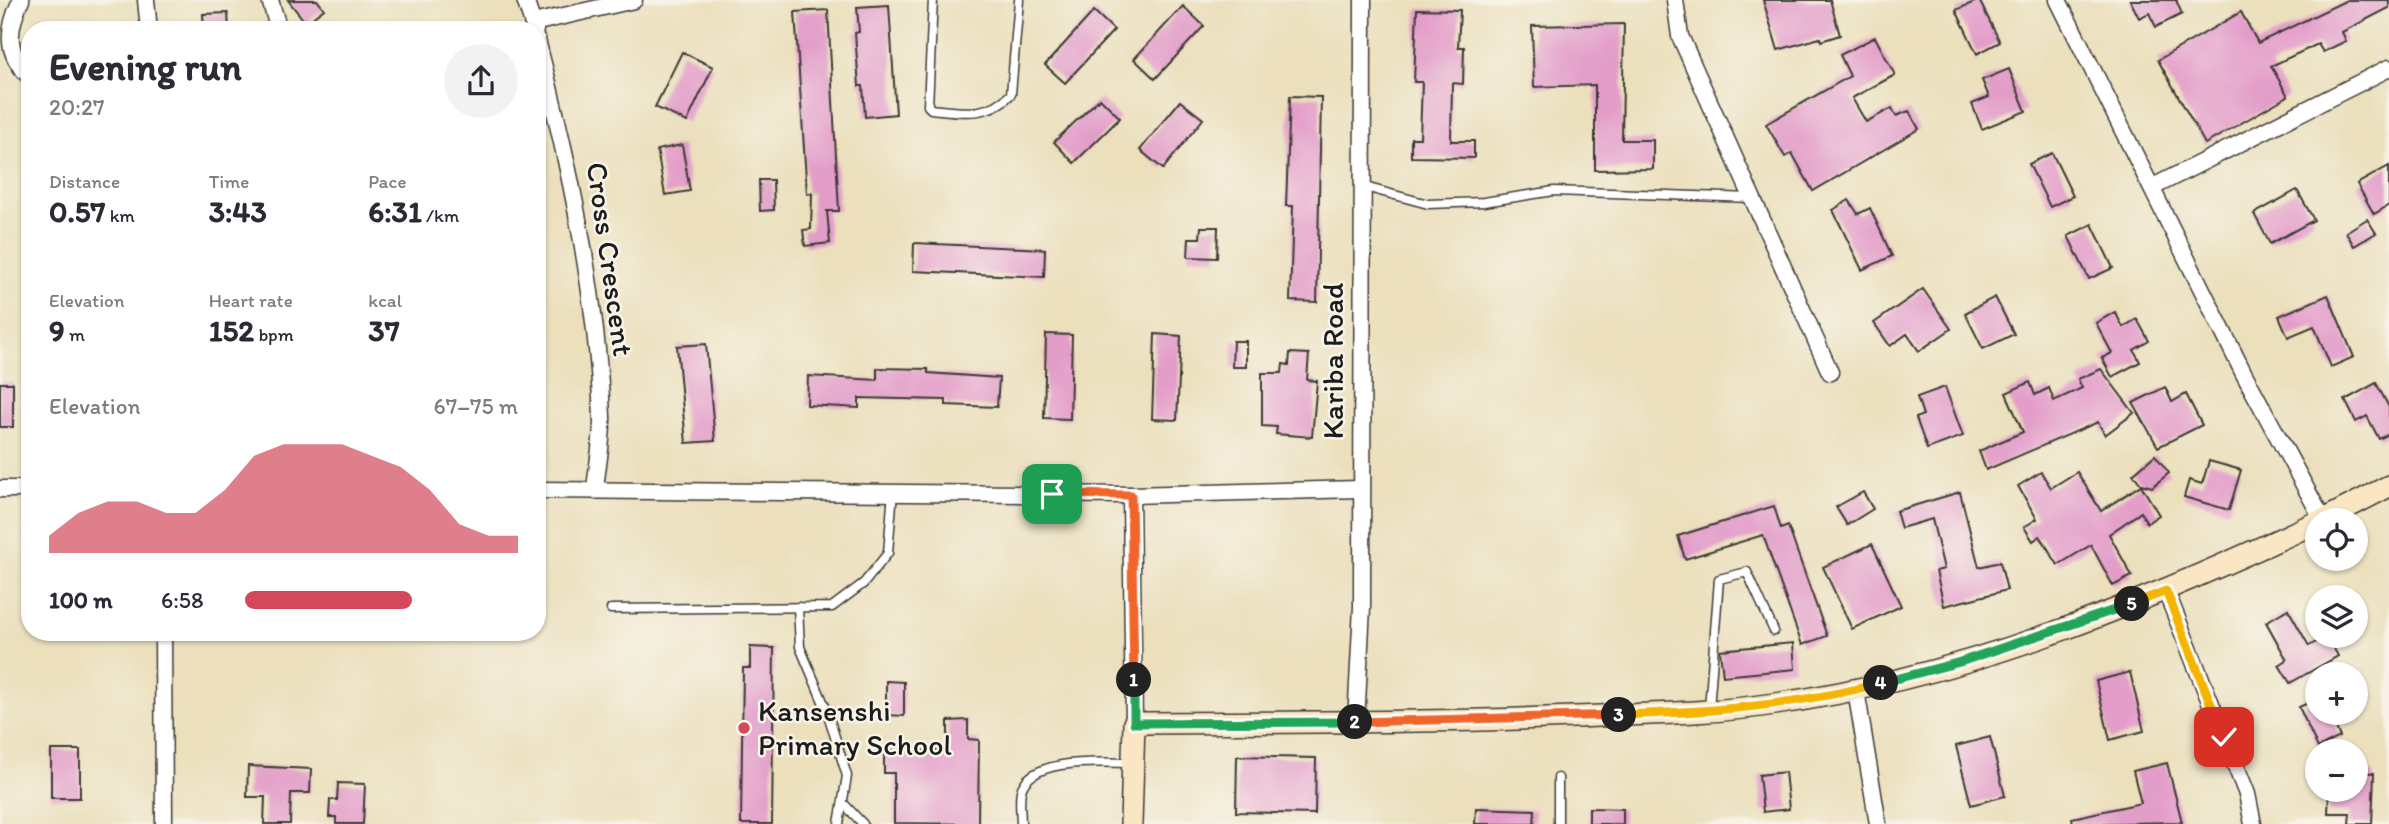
<!DOCTYPE html>
<meta charset="utf-8">
<style>
body{margin:0;font-family:Itim,sans-serif;background:#f2f2f3;color:#2b2b33;height:100vh;display:flex;flex-direction:column;font-size:26px;white-space:nowrap}
*{box-sizing:border-box;margin:0}
p{font-size:23px;color:#7c7c81}
.icon{flex:none;width:38px;height:38px;fill:none;stroke:currentColor;stroke-width:2;stroke-linecap:round;stroke-linejoin:round}
.map{position:relative;flex:1;overflow:hidden}
.sheet{position:absolute;left:21px;top:21px;width:525px;height:620px;display:flex;flex-direction:column;background:#fff;border-radius:28px;box-shadow:0 2px 5px #0004}
.sheet>*{flex:none}
.tools{position:absolute;left:2305px;top:508px;display:grid;gap:14px}
.tools a{display:grid;place-items:center;width:63px;height:63px;border-radius:50%;background:#fff;box-shadow:0 2px 5px #0004;font-size:35px}
.pin{position:absolute;display:grid;place-items:center;width:60px;height:60px;color:#fff;margin:-30px;border-radius:14px;box-shadow:0 4px 10px #0006}
.km{position:absolute;width:35px;height:35px;margin:-18px;border-radius:50%;background:#222;color:#fff;font-size:19px;line-height:35px;text-align:center}
.round{display:grid;place-items:center;flex:none;width:74px;height:74px;border-radius:37px;background:#f2f2f3}
.head{display:flex;align-items:center;justify-content:space-between;height:119px;padding:0 28px}
h1{font-size:38px;font-weight:800;line-height:52px}
.figures{display:grid;grid-template-columns:repeat(3,1fr);gap:10px;height:119px;padding:7px 28px}
.figures div{display:grid;align-content:center}
.figures b{font-size:30px;font-weight:800}
.figures small{font-size:19px;font-weight:400}
.figures p{font-size:19px}
.chart{height:196px;padding:14px 28px}
.chart p{display:flex;justify-content:space-between}
.chart svg{width:100%;height:126px;margin-top:7px;fill:#d1495b;opacity:.7}
ul{padding:0 28px;list-style:none;font-size:23px}
li{display:grid;grid-template-columns:112px 84px 1fr;align-items:center;height:52px}
li i{height:18px;border-radius:9px;background:#d1495b}
.map>svg:first-child{display:block}
.building{fill:#e39dc9}
.lines{fill:none;stroke-linecap:round;stroke-linejoin:round}
.lane-casing{stroke:#3b3934;stroke-width:11}
.street-casing{stroke:#3b3934;stroke-width:19}
.secondary-casing{stroke:#3b3934;stroke-width:24}
.lane{stroke:#fff;stroke-width:8}
.street{stroke:#fff;stroke-width:16}
.secondary{stroke:#fbe6c4;stroke-width:21}
.split-1-casing{stroke:#fff;stroke-width:14}
.split-2-casing{stroke:#fff;stroke-width:14}
.split-3-casing{stroke:#fff;stroke-width:14}
.split-4-casing{stroke:#fff;stroke-width:14}
.split-5-casing{stroke:#fff;stroke-width:14}
.split-6-casing{stroke:#fff;stroke-width:14}
.split-1{stroke:#f0652b;stroke-width:9}
.split-2{stroke:#22a559;stroke-width:9}
.split-3{stroke:#f0652b;stroke-width:9}
.split-4{stroke:#f5b400;stroke-width:9}
.split-5{stroke:#22a559;stroke-width:9}
.split-6{stroke:#f5b400;stroke-width:9}
.poi-dot{fill:#d1495b;stroke:#f7f3e8;stroke-width:2.5}
.labels{text-anchor:middle;stroke-width:5;stroke-linejoin:round;paint-order:stroke}
.street-label{font-size:30px;fill:#1c1c1c;stroke:#f7f3e8}
.poi-label{font-size:30px;fill:#1c1c1c;stroke:#f7f3e8;text-anchor:start}
</style>
<div class="map">
<svg width="2389" height="824" viewBox="0 0 2389 824">
<rect width="100%" height="100%" fill="#f7f3e8"/>
<filter id="ink" filterUnits="userSpaceOnUse"><feTurbulence type="fractalNoise" baseFrequency=".0143" numOctaves="2"/><feDisplacementMap in="SourceGraphic" scale="14" xChannelSelector="R" yChannelSelector="G"/><feConvolveMatrix kernelMatrix="1 2 1 2 8 2 1 2 1" color-interpolation-filters="sRGB"/></filter>
<filter id="wash" filterUnits="userSpaceOnUse"><feTurbulence type="fractalNoise" baseFrequency=".00686" numOctaves="4" result="noise"/><feDisplacementMap in="SourceGraphic" scale="28" xChannelSelector="R" yChannelSelector="G"/><feGaussianBlur stdDeviation="1.57" result="paint"/><feColorMatrix in="noise" values="0 0 0 0 0 0 0 0 0 0 0 0 0 0 0 0 0 1.4 0 .05"/><feComposite in="paint" operator="in"/></filter>
<g filter="url(#wash)">
<rect width="100%" height="100%" fill="#ebdfbc"/>
<g id="blocks">
<g class="building">
<path d="M 288,0 L 317,0 L 324,9 L 306,23 Z"/>
<path d="M 1763,0 L 1830,0 L 1840,35 L 1821,41 L 1820,38 L 1778,50 Z"/>
<path d="M 1979,0 L 2000,42 L 1977,54 L 1956,10 Z"/>
<path d="M 2130,0 L 2176,0 L 2182,14 L 2156,27 L 2149,13 L 2139,18 Z"/>
<path d="M 2347,0 L 2389,0 L 2389,8 L 2342,32 L 2346,41 L 2323,52 L 2318,44 L 2271,66 L 2288,96 L 2205,144 L 2158,60 L 2241,12 L 2258,43 Z"/>
<path d="M 889,5 L 896,114 L 865,117 L 863,86 L 859,86 L 855,33 L 859,32 L 857,7 Z"/>
<path d="M 1183,6 L 1204,26 L 1155,79 L 1134,59 Z"/>
<path d="M 1417,9 L 1460,10 L 1458,47 L 1464,47 L 1463,84 L 1452,83 L 1451,141 L 1474,141 L 1474,158 L 1411,157 L 1411,138 L 1420,138 L 1422,82 L 1414,82 Z"/>
<path d="M 828,10 L 839,211 L 827,211 L 830,243 L 805,246 L 803,230 L 811,229 L 812,193 L 807,194 L 795,12 Z"/>
<path d="M 1094,11 L 1114,30 L 1065,83 L 1045,65 Z"/>
<path d="M 228,13 L 229,30 L 204,30 L 203,14 Z"/>
<path d="M 1624,24 L 1622,140 L 1653,140 L 1653,169 L 1595,170 L 1595,85 L 1534,87 L 1532,26 Z"/>
<path d="M 1875,37 L 1895,75 L 1852,98 L 1866,122 L 1892,108 L 1896,116 L 1909,111 L 1919,129 L 1813,191 L 1792,153 L 1785,157 L 1766,124 L 1850,76 L 1840,55 Z"/>
<path d="M 682,52 L 713,67 L 687,122 L 655,107 Z"/>
<path d="M 2009,69 L 2026,111 L 1982,129 L 1972,104 L 1989,97 L 1982,80 Z"/>
<path d="M 1290,96 L 1321,97 L 1317,302 L 1290,301 L 1293,206 L 1286,206 Z"/>
<path d="M 1100,98 L 1120,118 L 1074,163 L 1054,142 Z"/>
<path d="M 1180,101 L 1203,119 L 1163,169 L 1140,150 Z"/>
<path d="M 682,145 L 690,191 L 665,195 L 657,150 Z"/>
<path d="M 2052,153 L 2073,196 L 2050,207 L 2029,164 Z"/>
<path d="M 2389,166 L 2389,205 L 2374,214 L 2357,184 Z"/>
<path d="M 759,180 L 773,180 L 774,210 L 760,211 Z"/>
<path d="M 2297,190 L 2314,220 L 2270,244 L 2254,214 Z"/>
<path d="M 1849,200 L 1858,214 L 1870,208 L 1892,256 L 1862,270 L 1833,210 Z"/>
<path d="M 2367,219 L 2376,233 L 2354,246 L 2346,232 Z"/>
<path d="M 2092,224 L 2113,268 L 2089,279 L 2068,236 Z"/>
<path d="M 1201,227 L 1218,227 L 1217,258 L 1188,257 L 1189,238 L 1200,238 Z"/>
<path d="M 914,243 L 1045,249 L 1044,277 L 913,271 Z"/>
<path d="M 1923,289 L 1951,329 L 1919,351 L 1907,334 L 1890,346 L 1874,323 Z"/>
<path d="M 2328,295 L 2354,357 L 2331,367 L 2314,326 L 2288,337 L 2279,316 Z"/>
<path d="M 1995,297 L 2014,334 L 1983,349 L 1965,313 Z"/>
<path d="M 2115,312 L 2123,327 L 2137,319 L 2149,341 L 2134,350 L 2140,362 L 2112,377 L 2102,358 L 2112,353 L 2096,323 Z"/>
<path d="M 1046,334 L 1072,335 L 1070,419 L 1044,418 Z"/>
<path d="M 1155,334 L 1181,336 L 1177,420 L 1152,419 Z"/>
<path d="M 1233,341 L 1246,341 L 1246,367 L 1232,367 Z"/>
<path d="M 706,344 L 715,441 L 686,443 L 677,346 Z"/>
<path d="M 1290,353 L 1309,354 L 1307,380 L 1317,381 L 1312,437 L 1276,434 L 1277,427 L 1262,426 L 1262,373 L 1282,373 L 1283,364 L 1289,365 Z"/>
<path d="M 877,368 L 928,369 L 928,373 L 999,378 L 997,407 L 946,405 L 946,400 L 859,398 L 859,408 L 807,405 L 808,376 L 877,380 Z"/>
<path d="M 2101,369 L 2134,413 L 2105,435 L 2098,422 L 1986,470 L 1979,451 L 2023,432 L 2006,393 L 2030,382 L 2035,395 L 2049,388 L 2054,401 L 2082,388 L 2078,379 Z"/>
<rect x="0" y="383" width="13" height="44"/>
<path d="M 2376,383 L 2389,407 L 2389,434 L 2379,439 L 2367,416 L 2356,422 L 2345,400 Z"/>
<path d="M 1945,387 L 1963,436 L 1927,449 L 1916,418 L 1923,415 L 1917,397 Z"/>
<path d="M 2165,387 L 2172,402 L 2186,394 L 2202,425 L 2158,447 L 2133,403 Z"/>
<path d="M 2155,455 L 2169,473 L 2152,487 L 2141,484 L 2133,474 Z"/>
<path d="M 2209,461 L 2241,470 L 2229,510 L 2184,497 L 2189,480 L 2202,484 Z"/>
<path d="M 2041,472 L 2051,488 L 2077,472 L 2101,511 L 2141,485 L 2159,515 L 2147,523 L 2141,512 L 2109,534 L 2132,576 L 2113,586 L 2091,545 L 2058,565 L 2040,536 L 2033,541 L 2024,527 L 2037,519 L 2018,486 Z"/>
<path d="M 1863,492 L 1873,509 L 1847,525 L 1836,507 Z"/>
<path d="M 1960,492 L 1979,567 L 2000,562 L 2007,590 L 1944,606 L 1936,571 L 1944,569 L 1932,519 L 1901,528 L 1896,511 Z"/>
<path d="M 1774,506 L 1781,529 L 1788,526 L 1827,636 L 1802,645 L 1763,535 L 1685,559 L 1678,536 Z"/>
<path d="M 1872,544 L 1901,606 L 1852,629 L 1823,567 Z"/>
<path d="M 2288,609 L 2309,646 L 2327,636 L 2338,656 L 2290,683 L 2279,665 L 2287,660 L 2266,622 Z"/>
<path d="M 1793,643 L 1795,669 L 1723,676 L 1720,650 Z"/>
<path d="M 750,647 L 774,648 L 772,824 L 741,824 L 743,668 L 750,668 Z"/>
<path d="M 2130,672 L 2144,731 L 2110,740 L 2096,681 Z"/>
<path d="M 886,681 L 904,682 L 904,716 L 886,715 Z"/>
<path d="M 2317,699 L 2317,712 L 2329,712 L 2340,737 L 2318,748 L 2299,707 Z"/>
<path d="M 968,720 L 968,739 L 979,740 L 978,824 L 894,823 L 894,773 L 884,773 L 884,751 L 948,751 L 948,721 Z"/>
<path d="M 1990,737 L 2005,796 L 1971,805 L 1956,746 Z"/>
<rect x="51" y="750" width="29" height="48"/>
<path d="M 1237,756 L 1316,758 L 1315,814 L 1236,812 Z"/>
<path d="M 2167,763 L 2182,822 L 2073,824 L 2072,818 L 2141,803 L 2133,771 Z"/>
<path d="M 248,766 L 311,769 L 310,793 L 291,793 L 290,824 L 264,824 L 265,797 L 247,797 Z"/>
<path d="M 1785,772 L 1789,809 L 1763,812 L 1759,775 Z"/>
<path d="M 2356,772 L 2374,773 L 2372,824 L 2349,824 L 2350,813 L 2328,813 L 2329,791 L 2356,789 Z"/>
<path d="M 338,783 L 365,784 L 363,824 L 336,824 L 336,817 L 329,817 L 330,800 L 337,800 Z"/>
<path d="M 1476,808 L 1535,810 L 1534,824 L 1475,824 Z"/>
<path d="M 1589,808 L 1623,809 L 1623,824 L 1589,824 Z"/>
</g>
</g>
</g>
<g filter="url(#ink)">
<use href="#blocks" fill-opacity="0" stroke="#3b3934" stroke-width="2"/>
<g class="lines">
<g class="lane-casing">
<g id="lane">
<path d="M 933,0 L 928,106 L 931,109 C 961,112 988,118 1011,94 L 1019,0"/>
<path d="M 1361,186 L 1428,204 L 1484,202 L 1554,191 L 1752,198"/>
<path d="M 798,607 L 800,647 L 827,711 L 847,776 L 839,824"/>
<path d="M 611,609 L 832,607 L 864,583 L 888,553 L 893,491"/>
<path d="M 1709,709 L 1719,579 L 1747,572 L 1774,631"/>
<path d="M 845,805 L 863,824"/>
<path d="M 1021,824 C 1021,814 1019,801 1021,791 C 1030,756 1104,763 1131,763"/>
<path d="M 1558,824 L 1558,778"/>
</g>
</g>
<g class="street-casing">
<g id="street">
<path d="M 21,0 C 7,30 5,53 30,77"/>
<path d="M 146,0 L 149,30"/>
<path d="M 270,0 L 279,30"/>
<path d="M 525,0 L 535,30"/>
<path d="M 1675,0 L 1680,36 L 1830,372"/>
<path d="M 2058,0 L 2244,374 L 2323,520"/>
<path d="M 533,23 L 634,0"/>
<path d="M 537,40 C 569,163 596,288 602,416 C 603,440 597,466 595,490"/>
<path d="M 2153,187 L 2389,68"/>
<path d="M 0,489 L 30,489"/>
<path d="M 537,490 L 1131,495 L 1360,489"/>
<path d="M 1131,495 L 1134,723"/>
<path d="M 2166,591 L 2247,794 L 2253,824"/>
<path d="M 163,632 L 164,824"/>
<path d="M 1856,690 L 1878,824"/>
<path d="M 1356,722 L 1362,607 L 1363,0"/>
</g>
</g>
<g class="secondary-casing">
<g id="secondary">
<path d="M 2323,520 L 2389,486"/>
<path d="M 1131,824 L 1134,723 C 1281,722 1427,723 1574,717 C 1641,714 1708,714 1775,704 C 1965,677 2144,603 2317,522"/>
</g>
</g>
<use href="#lane" class="lane"/>
<use href="#street" class="street"/>
<use href="#secondary" class="secondary"/>
</g>
</g>
<g class="lines" filter="url(#ink)">
<g class="split-1-casing">
<path id="split-1" d="M 1052,494 L 1131,495 L 1134,680"/>
</g>
<g class="split-2-casing">
<path id="split-2" d="M 1134,680 L 1134,723 L 1355,722"/>
</g>
<g class="split-3-casing">
<path id="split-3" d="M 1355,722 L 1619,715"/>
</g>
<g class="split-4-casing">
<path id="split-4" d="M 1619,715 C 1707,712 1795,706 1881,683"/>
</g>
<g class="split-5-casing">
<path id="split-5" d="M 1881,683 L 1960,662 L 2132,604"/>
</g>
<g class="split-6-casing">
<path id="split-6" d="M 2132,604 L 2166,591 L 2224,737"/>
</g>
<use href="#split-1" class="split-1"/>
<use href="#split-2" class="split-2"/>
<use href="#split-3" class="split-3"/>
<use href="#split-4" class="split-4"/>
<use href="#split-5" class="split-5"/>
<use href="#split-6" class="split-6"/>
</g>
<circle class="poi-dot" cx="744" cy="728" r="7"/>
<g class="labels">
<g class="street-label">
<text transform="translate(610 259) rotate(82)" y="10">Cross Crescent</text>
<text transform="translate(1333 361) rotate(-90)" y="10">Kariba Road</text>
</g>
<g class="poi-label">
<text x="758" y="721">Kansenshi<tspan x="758" dy="34">Primary School</tspan></text>
</g>
</g>
</svg>
<div class="tools">
<a><svg class="icon" aria-label="locate" viewBox="0 0 24 24"><circle cx="12" cy="12" r="6"/><path d="M12 2v4M12 18v4M2 12h4M18 12h4"/></svg></a>
<a><svg class="icon" aria-label="layers" viewBox="0 0 24 24"><path d="M12 4l9 5-9 5-9-5zM3 14l9 5 9-5"/></svg></a>
<a>+</a>
<a>−</a>
</div>
<div class="pin" style="left:1052px;top:494px;background:#1e9e55"><svg class="icon" aria-label="arrive" viewBox="0 0 24 24"><path d="M6 21V4h12l-3 4 3 4H6"/></svg></div>
<div class="pin" style="left:2224px;top:737px;background:#d93025"><svg class="icon" aria-label="check" viewBox="0 0 24 24"><path d="M5 12l5 5 9-10"/></svg></div>
<b class="km" style="left:1134px;top:680px">1</b>
<b class="km" style="left:1355px;top:722px">2</b>
<b class="km" style="left:1619px;top:715px">3</b>
<b class="km" style="left:1881px;top:683px">4</b>
<b class="km" style="left:2132px;top:604px">5</b>
<section class="sheet">
<div class="head"><div><h1>Evening run</h1><p>20:27</p></div><a class="round"><svg class="icon" aria-label="share" viewBox="0 0 24 24"><path d="M12 15V3M7 8l5-5 5 5M5 13v7h14v-7"/></svg></a></div>
<div class="figures">
<div><p>Distance</p><b>0.57<small> km</small></b></div>
<div><p>Time</p><b>3:43</b></div>
<div><p>Pace</p><b>6:31<small> /km</small></b></div>
</div>
<div class="figures">
<div><p>Elevation</p><b>9<small> m</small></b></div>
<div><p>Heart rate</p><b>152<small> bpm</small></b></div>
<div><p>kcal</p><b>37</b></div>
</div>
<div class="chart"><p><span>Elevation</span>67–75 m</p>
<svg viewBox="0 0 160 44" preserveAspectRatio="none"><path d="M0 44V38L10 30L20 26L30 26L40 30L50 30L60 22L70 10L80 6L90 6L100 6L110 10L120 14L130 22L140 34L150 38L160 38V44z"/></svg>
</div>
<ul>
<li><b>100 m</b>6:58<i style="width:61%"></i></li>
</ul>
</section>
</div>
